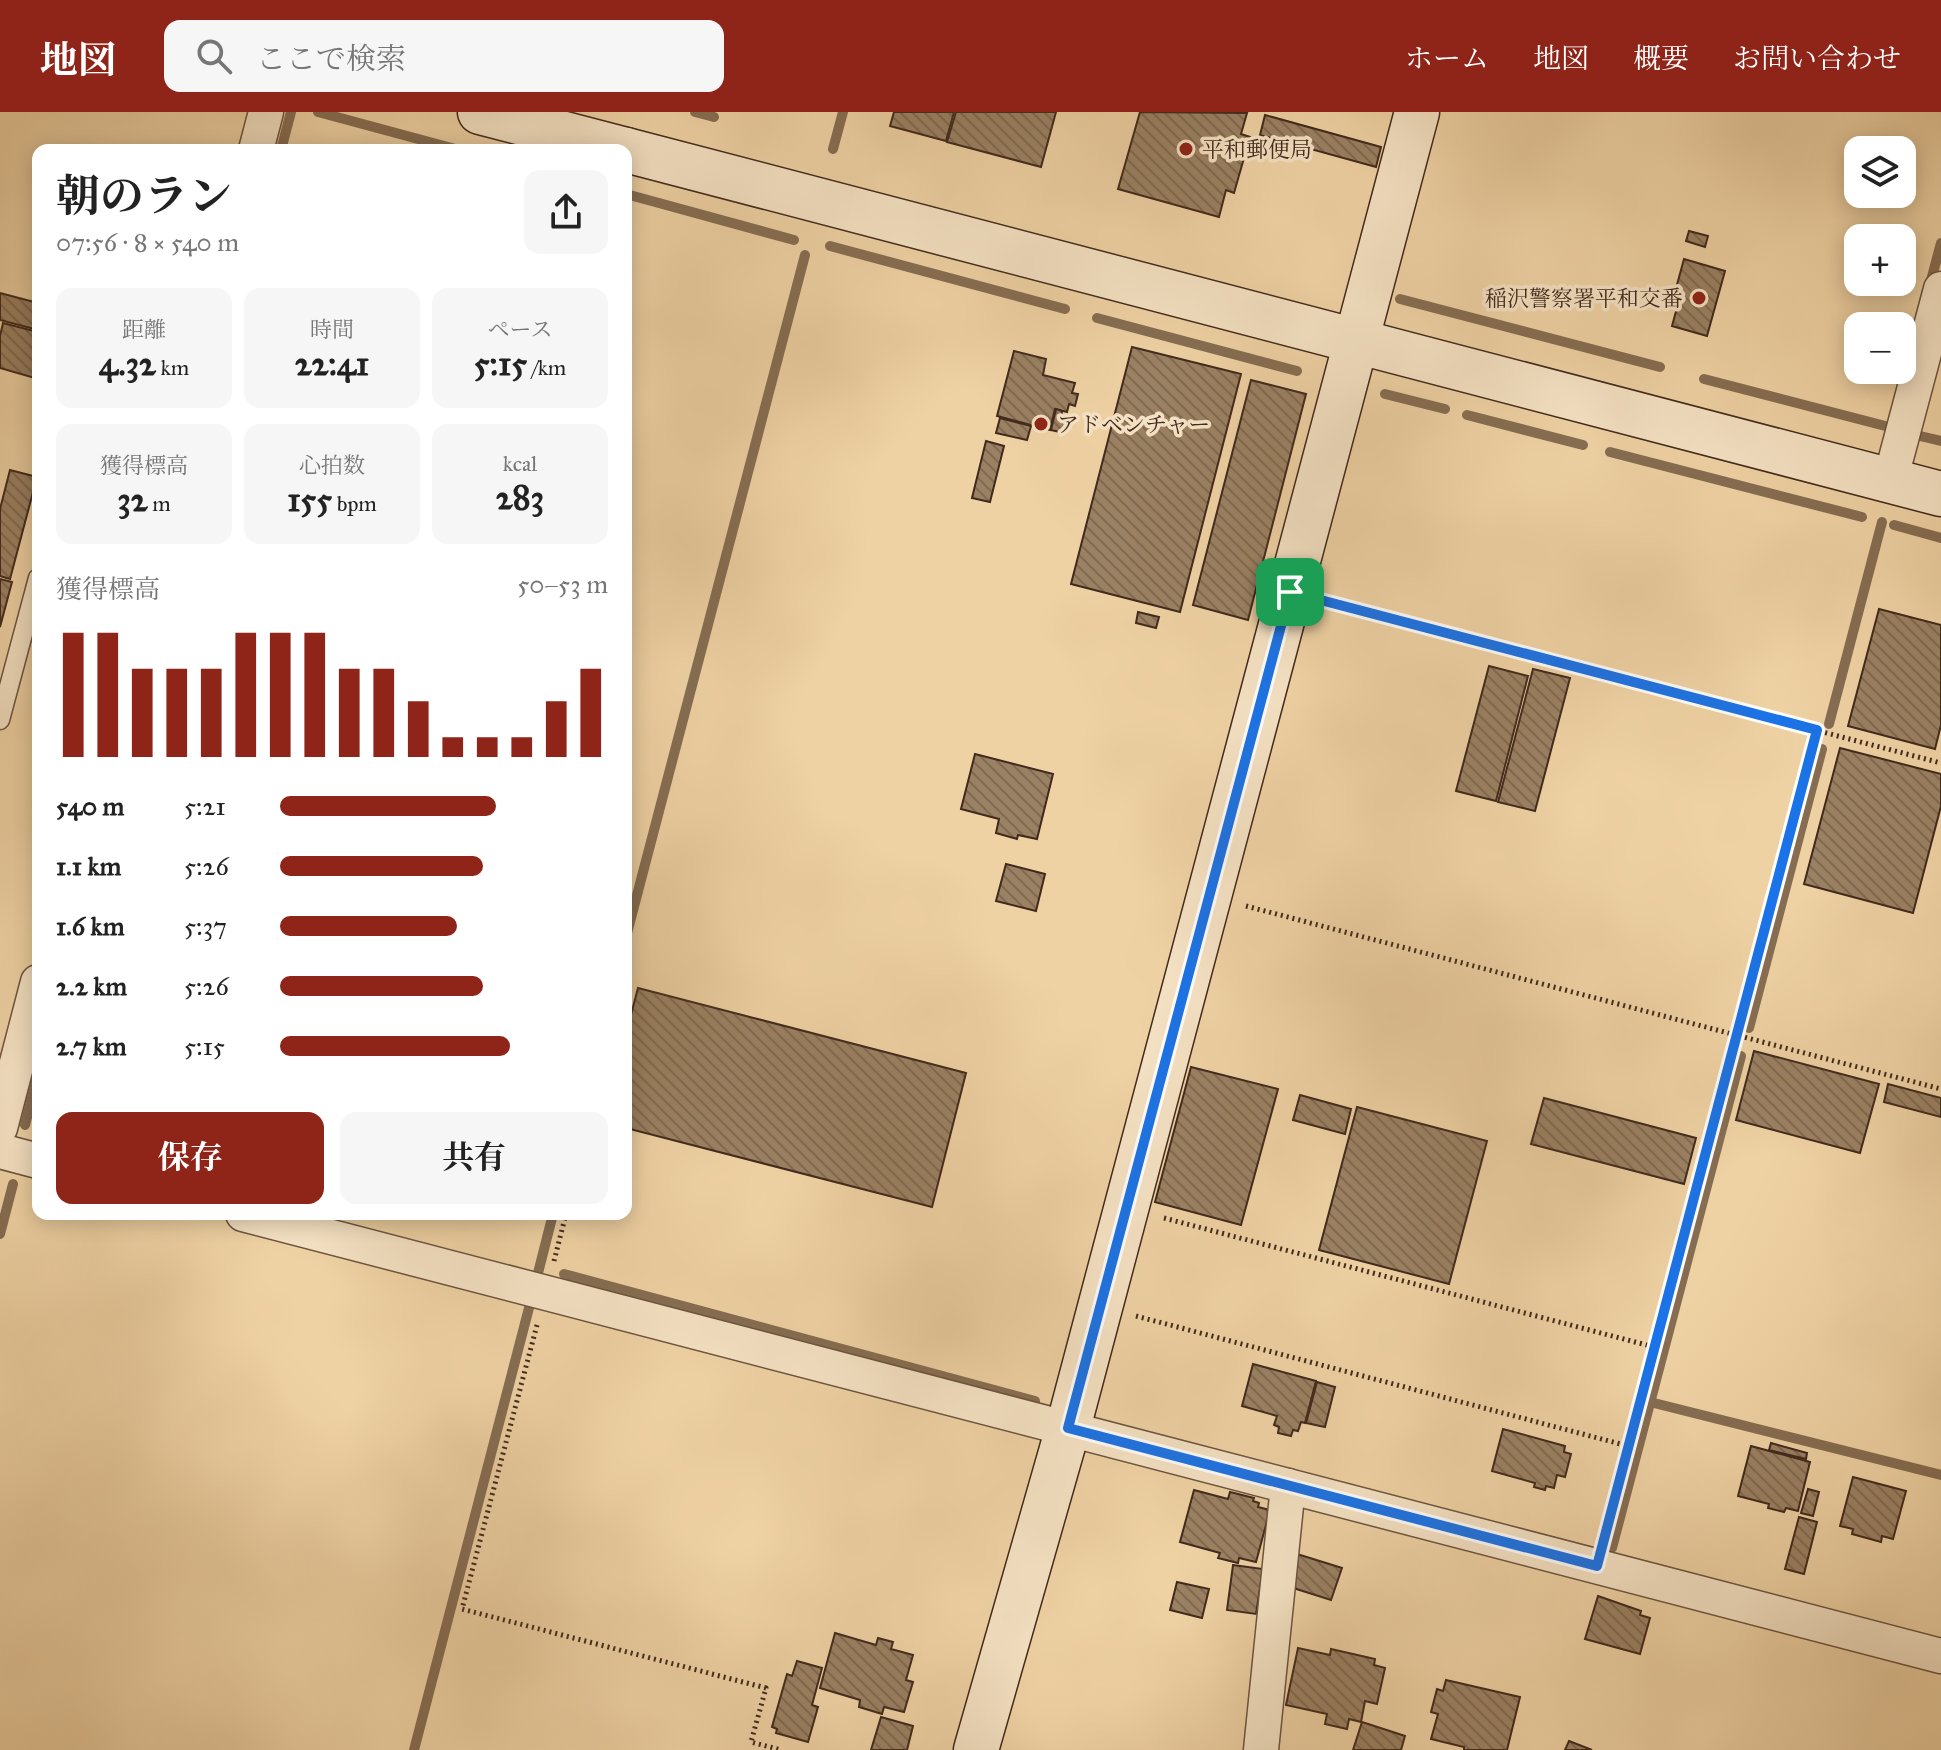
<!DOCTYPE html>
<html lang="ja">
<meta charset="utf-8">
<style>
body{margin:0;font-family:"IM FELL Great Primer","Noto Serif JP",serif;background:#f6f6f6;color:#222;height:100vh;display:flex;flex-direction:column;font-size:30px;white-space:nowrap}
*{box-sizing:border-box;margin:0}
p{font-size:26px;color:#767676}
.icon{flex:none;width:44px;height:44px;fill:none;stroke:currentColor;stroke-width:2;stroke-linecap:round;stroke-linejoin:round}
.map{position:relative;flex:1;overflow:hidden}
.details{position:absolute;left:32px;top:32px;width:600px;height:1076px;display:flex;flex-direction:column;background:#fff;border-radius:16px;box-shadow:0 4px 20px #0003}
.details>*{flex:none}
.fabs{position:absolute;left:1844px;top:24px;display:grid;gap:16px}
.fabs a{display:grid;place-items:center;width:72px;height:72px;border-radius:16px;background:#fff;box-shadow:0 4px 20px #0003;font-size:40px}
.pin{position:absolute;display:grid;place-items:center;width:68px;height:68px;color:#fff;margin:-34px;border-radius:16px;box-shadow:0 4px 12px #0006}
.round{display:grid;place-items:center;flex:none;width:84px;height:84px;border-radius:16px;background:#f6f6f6}
.summary{display:flex;align-items:center;justify-content:space-between;height:136px;padding:0 24px}
h1{font-size:44px;font-weight:700;line-height:60px}
.stats{display:grid;grid-template-columns:repeat(3,1fr);gap:12px;height:136px;padding:8px 24px}
.stats div{display:grid;align-content:center;border-radius:16px;background:#f6f6f6;text-align:center}
.stats b{font-size:34px;font-weight:700}
.stats small{font-size:22px;font-weight:400}
.stats p{font-size:22px}
.chart{height:224px;padding:16px 24px}
.chart p{display:flex;justify-content:space-between}
.chart svg{width:100%;height:144px;margin-top:8px;stroke:#8f2418;stroke-width:6}
.button{display:flex;gap:16px;margin-top:auto;padding:16px 24px}
.button a{flex:1;height:92px;border-radius:16px;background:#8f2418;color:#fff;font-size:32px;font-weight:700;line-height:92px;text-align:center}
.button a+a{background:#f6f6f6;color:#222}
ul{padding:0 24px;list-style:none;font-size:26px}
li{display:grid;grid-template-columns:128px 96px 1fr;align-items:center;height:60px}
li i{height:20px;border-radius:10px;background:#8f2418}
header{display:flex;align-items:center;gap:48px;box-sizing:border-box;height:112px;padding:0 40px;background:#8f2418;color:#fff}
header strong{font-size:38px}
nav{display:flex;gap:44px;margin-inline-start:auto;font-size:28px}
.search{width:560px;height:72px;background:#f6f6f6;display:flex;align-items:center;gap:20px;box-sizing:border-box;padding:0 28px;border-radius:16px;color:#767676;font-size:30px}
.map>svg:first-child{display:block}
.lines{fill:none;stroke-linecap:round;stroke-linejoin:round}
.stream{stroke:#866d52;stroke-width:10}
.building{fill:url(#building-back-hatch);stroke:#412a1d;stroke-width:2}
.lane-casing{stroke:#6c543f;stroke-width:21}
.street-casing{stroke:#6c543f;stroke-width:37}
.secondary-casing{stroke:#412a1d;stroke-width:47}
.path{stroke:#412a1d;stroke-width:5;stroke-dasharray:2 4;stroke-linecap:butt}
.lane{stroke:#f5e2c4;stroke-width:18}
.street{stroke:#f5e2c4;stroke-width:34}
.secondary{stroke:#f5e2c4;stroke-width:44}
.route-casing{stroke:#fff;stroke-width:16}
.route{stroke:#1a73e8;stroke-width:10}
.poi-dot{fill:#8f2418;stroke:#f5e2c4;stroke-width:3}
.labels{text-anchor:middle;stroke-width:7;stroke-linejoin:round;paint-order:stroke}
.poi-label{font-size:22px;fill:#412a1d;stroke:#f5e2c4;text-anchor:start}
</style>
<header>
<strong>地図</strong>
<div class="search"><svg class="icon" aria-label="search" viewBox="0 0 24 24"><circle cx="10" cy="10" r="6"/><path d="M15 15l6 6"/></svg>ここで検索</div>
<nav><a>ホーム</a><a>地図</a><a>概要</a><a>お問い合わせ</a></nav>
</header>
<div class="map">
<svg width="1941" height="1638" viewBox="0 0 1941 1638">
<defs>
<pattern id="building-back-hatch" width="6" height="6" patternUnits="userSpaceOnUse" patternTransform="scale(2)"><rect width="6" height="6" fill="#9b8163"/><path d="M-1 5l2 2M0 0l6 6M5-1l2 2" fill="none" stroke="#806a51"/></pattern>
</defs>
<rect width="100%" height="100%" fill="#efd2a4"/>
<filter id="stains"><feTurbulence type="fractalNoise" baseFrequency=".0025" numOctaves="4"/><feColorMatrix values="0 0 0 0 .2 0 0 0 0 .09 0 0 0 0 .02 0 0 0 .5 -.17"/></filter>
<radialGradient id="worn" r=".72"><stop offset=".6" stop-color="#630" stop-opacity="0"/><stop offset="1" stop-color="#630" stop-opacity=".3"/></radialGradient>
<g class="lines">
<g class="stream">
<path d="M 318,0 L 459,38"/>
<path d="M 695,0 L 714,5"/>
<path d="M 833,37 L 843,0"/>
<path d="M 281,38 L 291,0"/>
<path d="M 626,82 L 794,128"/>
<path d="M 830,134 L 1065,197"/>
<path d="M 1929,176 L 1941,131"/>
<path d="M 1400,187 L 1660,255"/>
<path d="M 1097,206 L 1297,259"/>
<path d="M 1704,267 L 1893,316 L 1894,312"/>
<path d="M 1385,282 L 1445,297"/>
<path d="M 1467,303 L 1583,333"/>
<path d="M 1920,324 L 1941,329"/>
<path d="M 1610,340 L 1862,405"/>
<path d="M 1894,413 L 1941,426"/>
<path d="M 1829,612 L 1882,410"/>
<path d="M 626,825 L 805,143"/>
<path d="M 1749,916 L 1822,637"/>
<path d="M 25,1013 L 38,962"/>
<path d="M 0,1122 L 13,1072"/>
<path d="M 564,1162 L 1035,1289"/>
<path d="M 537,1165 L 553,1102"/>
<path d="M 1650,1290 L 1941,1363"/>
<path d="M 1612,1436 L 1741,944"/>
<path d="M 414,1638 L 530,1192"/>
</g>
</g>
<g class="building">
<path d="M 894,0 L 954,0 L 946,29 L 890,14 Z"/>
<path d="M 956,0 L 1056,0 L 1041,55 L 947,30 Z"/>
<path d="M 1140,0 L 1247,1 L 1241,22 L 1250,25 L 1234,81 L 1226,78 L 1219,105 L 1118,77 Z"/>
<path d="M 1265,3 L 1381,35 L 1376,55 L 1260,23 Z"/>
<path d="M 1689,119 L 1708,124 L 1705,135 L 1686,129 Z"/>
<path d="M 1684,147 L 1725,159 L 1707,224 L 1672,214 L 1678,192 L 1672,191 Z"/>
<path d="M 0,181 L 38,191 L 38,218 L 0,208 Z"/>
<path d="M 3,211 L 38,220 L 38,267 L 0,256 L 0,224 Z"/>
<path d="M 1132,235 L 1241,262 L 1180,500 L 1071,472 Z"/>
<path d="M 1014,239 L 1046,247 L 1043,263 L 1075,271 L 1072,281 L 1078,282 L 1075,294 L 1069,292 L 1067,300 L 1055,297 L 1050,318 L 997,304 Z"/>
<path d="M 1251,268 L 1306,282 L 1248,508 L 1193,493 Z"/>
<path d="M 1056,297 L 1062,299 L 1061,306 L 1067,308 L 1064,321 L 1051,318 Z"/>
<path d="M 1000,306 L 1031,314 L 1027,328 L 996,321 Z"/>
<path d="M 986,329 L 1004,334 L 990,390 L 972,386 Z"/>
<path d="M 10,358 L 37,365 L 10,467 L 0,464 L 0,397 Z"/>
<path d="M 0,467 L 12,470 L 0,515 Z"/>
<path d="M 1879,497 L 1941,513 L 1941,613 L 1935,637 L 1848,614 Z"/>
<path d="M 1138,500 L 1159,505 L 1156,516 L 1136,511 Z"/>
<path d="M 1489,554 L 1528,564 L 1496,689 L 1456,679 Z"/>
<path d="M 1533,557 L 1570,566 L 1535,699 L 1498,690 Z"/>
<path d="M 1840,636 L 1941,662 L 1941,694 L 1913,801 L 1804,772 Z"/>
<path d="M 975,642 L 1053,662 L 1037,727 L 1018,723 L 1017,727 L 996,721 L 999,707 L 961,697 Z"/>
<path d="M 1006,752 L 1045,762 L 1036,799 L 996,789 Z"/>
<path d="M 638,876 L 966,961 L 932,1095 L 626,1016 L 626,922 Z"/>
<path d="M 1754,939 L 1879,972 L 1860,1041 L 1736,1008 Z"/>
<path d="M 1191,955 L 1278,977 L 1241,1113 L 1155,1090 Z"/>
<path d="M 1888,972 L 1941,986 L 1941,1005 L 1884,990 Z"/>
<path d="M 1300,983 L 1351,997 L 1345,1022 L 1293,1008 Z"/>
<path d="M 1544,986 L 1696,1026 L 1684,1072 L 1531,1032 Z"/>
<path d="M 1357,995 L 1487,1029 L 1449,1172 L 1319,1138 Z"/>
<path d="M 1253,1252 L 1316,1269 L 1305,1311 L 1301,1310 L 1298,1319 L 1293,1318 L 1291,1324 L 1278,1321 L 1279,1315 L 1274,1313 L 1277,1304 L 1242,1294 Z"/>
<path d="M 1317,1270 L 1335,1275 L 1325,1315 L 1306,1311 Z"/>
<path d="M 1503,1317 L 1565,1334 L 1564,1340 L 1571,1342 L 1565,1365 L 1557,1363 L 1554,1376 L 1546,1374 L 1545,1378 L 1534,1375 L 1535,1371 L 1492,1359 Z"/>
<path d="M 1771,1331 L 1807,1341 L 1806,1347 L 1769,1338 Z"/>
<path d="M 1751,1334 L 1810,1350 L 1798,1399 L 1786,1396 L 1784,1400 L 1768,1396 L 1769,1392 L 1738,1384 Z"/>
<path d="M 1853,1365 L 1906,1379 L 1893,1427 L 1882,1424 L 1881,1430 L 1852,1422 L 1853,1417 L 1840,1414 Z"/>
<path d="M 1808,1377 L 1819,1380 L 1813,1404 L 1801,1401 Z"/>
<path d="M 1194,1378 L 1228,1387 L 1230,1380 L 1254,1386 L 1253,1389 L 1259,1391 L 1258,1395 L 1270,1398 L 1256,1450 L 1239,1446 L 1238,1451 L 1218,1446 L 1220,1441 L 1180,1430 Z"/>
<path d="M 1799,1405 L 1817,1410 L 1804,1462 L 1785,1457 Z"/>
<path d="M 1297,1442 L 1342,1456 L 1331,1488 L 1287,1474 Z"/>
<path d="M 1233,1453 L 1263,1457 L 1256,1502 L 1227,1498 Z"/>
<path d="M 1177,1470 L 1209,1477 L 1202,1506 L 1170,1498 Z"/>
<path d="M 1598,1484 L 1641,1499 L 1640,1503 L 1650,1506 L 1640,1542 L 1585,1527 Z"/>
<path d="M 835,1521 L 876,1533 L 878,1526 L 893,1530 L 891,1537 L 913,1543 L 906,1568 L 913,1570 L 904,1600 L 884,1595 L 882,1602 L 859,1595 L 860,1588 L 820,1576 Z"/>
<path d="M 1298,1536 L 1330,1543 L 1331,1537 L 1375,1547 L 1374,1553 L 1385,1556 L 1377,1592 L 1365,1589 L 1361,1610 L 1349,1607 L 1347,1617 L 1325,1612 L 1327,1602 L 1286,1593 Z"/>
<path d="M 797,1549 L 822,1556 L 812,1593 L 818,1595 L 808,1630 L 776,1621 L 777,1617 L 772,1615 L 787,1562 L 792,1564 Z"/>
<path d="M 1446,1568 L 1520,1585 L 1507,1638 L 1464,1638 L 1464,1635 L 1431,1627 L 1438,1602 L 1431,1600 L 1437,1577 L 1443,1579 Z"/>
<path d="M 881,1605 L 913,1614 L 907,1638 L 871,1638 Z"/>
<path d="M 1362,1610 L 1405,1624 L 1401,1638 L 1353,1638 Z"/>
<path d="M 1569,1629 L 1592,1638 L 1565,1638 Z"/>
</g>
<g class="lines">
<g class="lane-casing">
<path id="lane" d="M 0,608 L 38,466"/>
</g>
<g class="street-casing">
<g id="street">
<path d="M 256,38 L 266,0"/>
<path d="M 1890,369 L 1941,177"/>
<path d="M 0,1016 L 38,870"/>
<path d="M 0,1039 L 38,1049"/>
<path d="M 243,1102 L 1941,1544"/>
<path d="M 1261,1638 L 1288,1374"/>
</g>
</g>
<g class="secondary-casing">
<g id="secondary">
<path d="M 480,0 L 626,38"/>
<path d="M 626,38 L 1941,382"/>
<path d="M 976,1638 L 1068,1316 L 1417,0"/>
</g>
</g>
<g class="path">
<path d="M 1326,490 L 1941,651"/>
<path d="M 1246,794 L 1941,977"/>
<path d="M 1164,1106 L 1654,1235"/>
<path d="M 554,1149 L 566,1102"/>
<path d="M 1136,1204 L 1628,1334"/>
<path d="M 537,1213 L 462,1497 L 766,1576 L 751,1630 L 781,1638"/>
<path d="M 1605,1422 L 1817,618"/>
</g>
<use href="#lane" class="lane"/>
<use href="#street" class="street"/>
<use href="#secondary" class="secondary"/>
</g>
<g class="lines">
<g class="route-casing">
<path id="route" d="M 1290,480 L 1817,618 L 1597,1454 L 1068,1316 Z"/>
</g>
<use href="#route" class="route"/>
</g>
<g class="poi-dot">
<circle cx="1186" cy="37" r="8"/>
<circle cx="1699" cy="186" r="8"/>
<circle cx="1041" cy="312" r="8"/>
</g>
<g class="labels">
<g class="poi-label">
<text x="1202" y="45">平和郵便局</text>
<text x="1683" y="194" text-anchor="end">稲沢警察署平和交番</text>
<text x="1057" y="320">アドベンチャー</text>
</g>
</g>
<rect width="100%" height="100%" filter="url(#stains)"/>
<rect width="100%" height="100%" fill="url(#worn)"/>
</svg>
<div class="fabs">
<a><svg class="icon" aria-label="layers" viewBox="0 0 24 24"><path d="M12 4l9 5-9 5-9-5zM3 14l9 5 9-5"/></svg></a>
<a>+</a>
<a>−</a>
</div>
<div class="pin" style="left:1290px;top:480px;background:#1e9e55"><svg class="icon" aria-label="arrive" viewBox="0 0 24 24"><path d="M6 21V4h12l-3 4 3 4H6"/></svg></div>
<section class="details">
<div class="summary"><div><h1>朝のラン</h1><p>07:56 · 8 × 540 m</p></div><a class="round"><svg class="icon" aria-label="share" viewBox="0 0 24 24"><path d="M12 15V3M7 8l5-5 5 5M5 13v7h14v-7"/></svg></a></div>
<div class="stats">
<div><p>距離</p><b>4.32<small> km</small></b></div>
<div><p>時間</p><b>22:41</b></div>
<div><p>ペース</p><b>5:15<small> /km</small></b></div>
</div>
<div class="stats">
<div><p>獲得標高</p><b>32<small> m</small></b></div>
<div><p>心拍数</p><b>155<small> bpm</small></b></div>
<div><p>kcal</p><b>283</b></div>
</div>
<div class="chart"><p><span>獲得標高</span>50–53 m</p>
<svg viewBox="0 0 160 44" preserveAspectRatio="none"><path d="M5 44V6M15 44V6M25 44V17M35 44V17M45 44V17M55 44V6M65 44V6M75 44V6M85 44V17M95 44V17M105 44V27M115 44V38M125 44V38M135 44V38M145 44V27M155 44V17"/></svg>
</div>
<ul>
<li><b>540 m</b>5:21<i style="width:66%"></i></li>
<li><b>1.1 km</b>5:26<i style="width:62%"></i></li>
<li><b>1.6 km</b>5:37<i style="width:54%"></i></li>
<li><b>2.2 km</b>5:26<i style="width:62%"></i></li>
<li><b>2.7 km</b>5:15<i style="width:70%"></i></li>
</ul>
<div class="button"><a>保存</a><a>共有</a></div>
</section>
</div>
